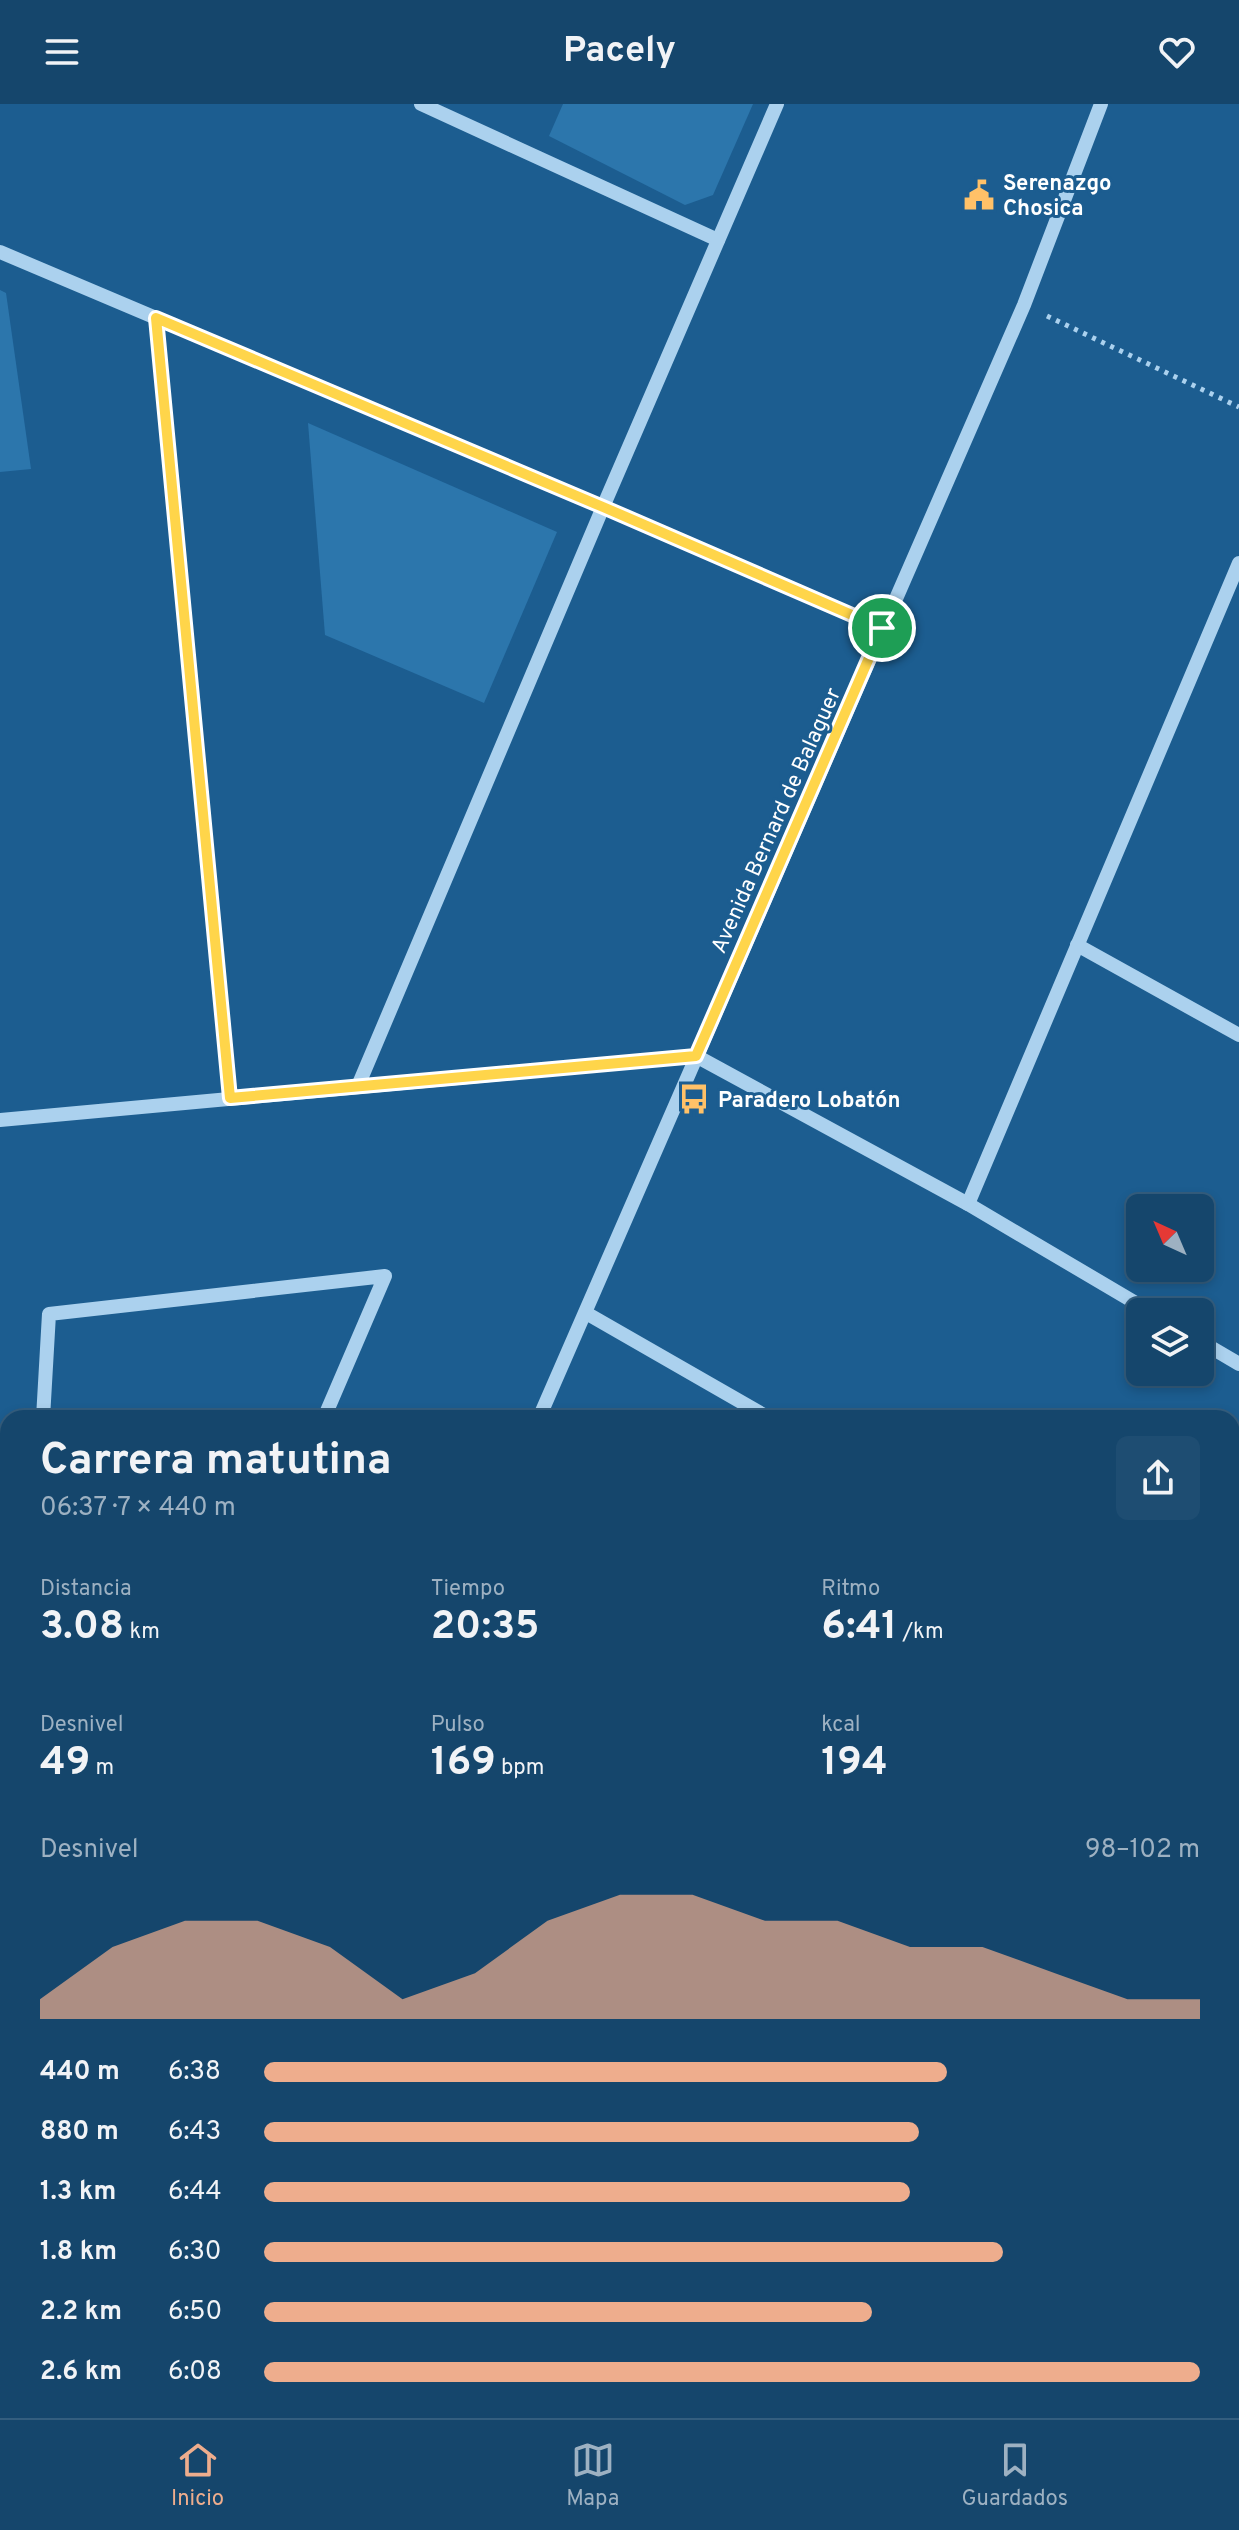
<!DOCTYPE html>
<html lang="es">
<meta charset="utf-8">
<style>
body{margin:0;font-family:Overpass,sans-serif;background:#1e4d72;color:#f1f3f6;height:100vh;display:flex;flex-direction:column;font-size:30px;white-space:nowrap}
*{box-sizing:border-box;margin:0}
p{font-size:26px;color:#9db1c2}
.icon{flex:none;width:44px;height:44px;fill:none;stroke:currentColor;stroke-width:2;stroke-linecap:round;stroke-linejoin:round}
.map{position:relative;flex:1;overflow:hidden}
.sheet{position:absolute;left:0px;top:1306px;width:1240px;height:1008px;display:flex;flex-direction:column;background:#15466c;border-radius:24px 24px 0 0;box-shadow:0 4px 12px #0003,0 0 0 2px #345e7f}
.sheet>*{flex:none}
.needle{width:52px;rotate:316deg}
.buttons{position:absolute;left:1126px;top:1090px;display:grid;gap:16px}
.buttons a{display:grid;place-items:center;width:88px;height:88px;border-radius:12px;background:#15466c;box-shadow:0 4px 12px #0003,0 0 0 2px #345e7f;font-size:40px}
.pin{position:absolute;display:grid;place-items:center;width:68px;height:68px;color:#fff;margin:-34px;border:4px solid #fff;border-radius:50%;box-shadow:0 2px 8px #0007}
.round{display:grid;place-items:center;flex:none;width:84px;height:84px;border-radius:12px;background:#1e4d72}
.headline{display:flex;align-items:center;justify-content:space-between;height:136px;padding:0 40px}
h1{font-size:44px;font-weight:700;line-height:60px}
.stats{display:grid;grid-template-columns:repeat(3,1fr);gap:12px;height:136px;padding:8px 40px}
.stats div{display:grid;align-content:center}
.stats b{font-size:40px;font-weight:700}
.stats small{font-size:22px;font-weight:400}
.stats p{font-size:22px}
.chart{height:224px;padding:16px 40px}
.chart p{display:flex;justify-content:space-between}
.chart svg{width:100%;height:144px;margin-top:8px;fill:#eead8d;opacity:.7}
ul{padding:0 40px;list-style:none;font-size:26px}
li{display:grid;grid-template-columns:128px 96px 1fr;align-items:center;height:60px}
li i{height:20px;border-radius:10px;background:#eead8d}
header{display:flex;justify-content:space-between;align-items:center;height:104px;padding:0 40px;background:#15466c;font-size:36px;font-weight:700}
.dock{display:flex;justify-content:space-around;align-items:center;height:112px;border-top:2px solid #345e7f;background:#15466c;font-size:22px;color:#9db1c2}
.dock a{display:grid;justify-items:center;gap:4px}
.dock .on{color:#eead8d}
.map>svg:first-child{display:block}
.green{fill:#2c76ac}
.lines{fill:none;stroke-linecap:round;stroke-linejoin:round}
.path{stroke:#abd1ee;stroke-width:5;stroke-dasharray:4 6;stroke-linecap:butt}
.minor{stroke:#abd1ee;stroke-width:14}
.route-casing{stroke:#fff;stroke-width:16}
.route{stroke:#ffd54a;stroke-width:10}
.labels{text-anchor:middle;stroke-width:6;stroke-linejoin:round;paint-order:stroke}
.poi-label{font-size:22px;font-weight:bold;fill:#fff;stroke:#1c5d90;text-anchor:start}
.street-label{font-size:22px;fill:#fff;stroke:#1c5d90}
</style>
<header><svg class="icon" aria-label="menu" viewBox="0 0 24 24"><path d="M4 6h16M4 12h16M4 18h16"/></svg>Pacely<svg class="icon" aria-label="heart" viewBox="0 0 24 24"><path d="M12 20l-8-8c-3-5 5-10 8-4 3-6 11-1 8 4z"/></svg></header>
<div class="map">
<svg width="1239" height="2314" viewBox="0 0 1239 2314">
<rect width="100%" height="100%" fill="#1c5d90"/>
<g class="green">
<path d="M 563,0 L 753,0 L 713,91 L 685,101 L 549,32 Z"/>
<path d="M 0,186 L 6,189 L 31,365 L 0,368 Z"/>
<path d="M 308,319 L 557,428 L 484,599 L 325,531 Z"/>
<path d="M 1232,1603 L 1239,1607 L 1239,1899 L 1232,1895 Z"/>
<path d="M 464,2306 L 712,2306 L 709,2314 L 461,2314 Z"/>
</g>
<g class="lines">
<path class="path" d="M 1047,212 L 1239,303"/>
<g class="minor">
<path d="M 421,0 L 718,136"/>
<path d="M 0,148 L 603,403 L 882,524"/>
<path d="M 156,214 L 230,994"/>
<path d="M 1077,841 L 1239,931"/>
<path d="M 358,982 L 603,403 L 777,0"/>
<path d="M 0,1016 L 696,952 L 968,1100 L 1151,1208"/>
<path d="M 968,1100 L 1239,459"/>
<path d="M 586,1209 L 769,1314"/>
<path d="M 1200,1237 L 1239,1260"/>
<path d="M 43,1314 L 49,1210 L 385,1172 L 324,1314"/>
<path d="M 539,1314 L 1024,201 L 1101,0"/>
<path d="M 1232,1581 L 1239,1585"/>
<path d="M 8,1871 L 8,1876"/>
<path d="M 1232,1916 L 1239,1920"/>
<path d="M 0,2045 L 8,2049"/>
<path d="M 1232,2248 L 1239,2251"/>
<path d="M 113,2314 L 116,2306"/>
<path d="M 427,2314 L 430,2306"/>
<path d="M 743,2314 L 747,2306"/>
<path d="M 1061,2314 L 1064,2306"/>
</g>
</g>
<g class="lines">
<g class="route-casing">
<path id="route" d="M 156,214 L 603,403 L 882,524 L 696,952 L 230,994 Z"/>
</g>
<use href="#route" class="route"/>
</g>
<defs>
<g id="civic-bare" transform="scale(2.4)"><path d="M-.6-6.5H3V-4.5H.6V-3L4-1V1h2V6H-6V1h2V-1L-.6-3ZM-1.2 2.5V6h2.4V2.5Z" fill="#ffc168" stroke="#1c5d90" stroke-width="2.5" paint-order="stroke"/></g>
<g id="bus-bare" transform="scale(2.4)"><path d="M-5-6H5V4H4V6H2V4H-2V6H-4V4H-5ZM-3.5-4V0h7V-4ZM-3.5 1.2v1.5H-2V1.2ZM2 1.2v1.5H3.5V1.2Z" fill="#ffc168" stroke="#1c5d90" stroke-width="2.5" paint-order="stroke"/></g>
</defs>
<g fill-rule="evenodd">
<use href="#civic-bare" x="979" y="91"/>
<use href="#bus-bare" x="694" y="995"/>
</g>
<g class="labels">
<g class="poi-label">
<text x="1003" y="86">Serenazgo<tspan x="1003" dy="25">Chosica</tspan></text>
<text x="718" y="1003">Paradero Lobatón</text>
</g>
<g class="street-label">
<text transform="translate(775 716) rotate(-66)" y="8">Avenida Bernard de Balaguer</text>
</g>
</g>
</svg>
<div class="buttons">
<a><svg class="needle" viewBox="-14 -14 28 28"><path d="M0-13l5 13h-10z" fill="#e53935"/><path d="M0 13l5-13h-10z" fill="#9db1c2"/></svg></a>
<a><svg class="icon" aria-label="layers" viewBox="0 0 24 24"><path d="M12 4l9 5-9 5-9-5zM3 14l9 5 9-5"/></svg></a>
</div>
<div class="pin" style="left:882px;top:524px;background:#1e9e55"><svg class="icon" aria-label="arrive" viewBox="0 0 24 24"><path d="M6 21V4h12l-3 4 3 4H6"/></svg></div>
<section class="sheet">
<div class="headline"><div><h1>Carrera matutina</h1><p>06:37 · 7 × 440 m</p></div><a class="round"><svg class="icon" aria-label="share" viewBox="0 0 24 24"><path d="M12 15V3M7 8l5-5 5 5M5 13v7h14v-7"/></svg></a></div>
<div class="stats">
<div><p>Distancia</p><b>3.08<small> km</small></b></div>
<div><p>Tiempo</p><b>20:35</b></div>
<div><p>Ritmo</p><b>6:41<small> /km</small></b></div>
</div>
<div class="stats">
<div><p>Desnivel</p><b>49<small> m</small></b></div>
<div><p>Pulso</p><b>169<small> bpm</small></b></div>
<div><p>kcal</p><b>194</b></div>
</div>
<div class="chart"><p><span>Desnivel</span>98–102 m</p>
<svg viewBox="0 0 160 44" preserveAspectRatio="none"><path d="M0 44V38L10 22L20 14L30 14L40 22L50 38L60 30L70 14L80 6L90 6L100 14L110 14L120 22L130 22L140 30L150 38L160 38V44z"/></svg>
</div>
<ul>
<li><b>440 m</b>6:38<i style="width:73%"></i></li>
<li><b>880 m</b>6:43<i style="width:70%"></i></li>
<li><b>1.3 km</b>6:44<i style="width:69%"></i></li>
<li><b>1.8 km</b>6:30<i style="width:79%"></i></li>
<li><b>2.2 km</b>6:50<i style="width:65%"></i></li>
<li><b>2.6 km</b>6:08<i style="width:100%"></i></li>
</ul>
</section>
</div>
<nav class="dock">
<a class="on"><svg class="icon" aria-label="home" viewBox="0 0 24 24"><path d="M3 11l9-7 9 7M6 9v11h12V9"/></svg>Inicio</a>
<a><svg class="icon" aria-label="map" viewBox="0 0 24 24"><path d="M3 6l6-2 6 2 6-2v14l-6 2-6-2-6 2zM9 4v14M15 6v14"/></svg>Mapa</a>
<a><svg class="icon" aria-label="saved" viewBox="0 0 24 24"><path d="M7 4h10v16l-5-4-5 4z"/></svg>Guardados</a>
</nav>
